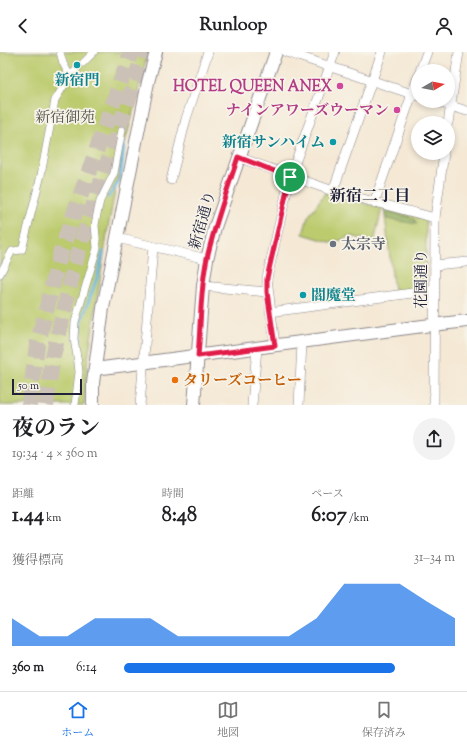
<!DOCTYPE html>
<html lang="ja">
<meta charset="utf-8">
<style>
body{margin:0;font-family:"Sorts Mill Goudy","Noto Serif JP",serif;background:#f2f2f2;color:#202124;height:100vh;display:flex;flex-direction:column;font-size:15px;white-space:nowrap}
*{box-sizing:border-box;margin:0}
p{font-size:13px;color:#757577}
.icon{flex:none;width:22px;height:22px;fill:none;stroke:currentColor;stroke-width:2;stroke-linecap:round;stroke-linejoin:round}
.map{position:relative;height:353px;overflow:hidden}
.side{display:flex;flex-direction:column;background:#fff;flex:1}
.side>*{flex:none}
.needle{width:26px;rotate:80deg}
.tools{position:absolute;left:411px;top:12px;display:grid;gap:8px}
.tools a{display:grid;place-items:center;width:44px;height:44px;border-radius:50%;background:#fff;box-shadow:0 2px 6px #0003;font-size:20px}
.scale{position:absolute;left:12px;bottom:10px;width:70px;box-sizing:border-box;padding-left:4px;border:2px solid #22223b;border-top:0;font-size:11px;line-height:14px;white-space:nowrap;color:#22223b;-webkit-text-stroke:3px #f7f3e8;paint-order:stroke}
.pin{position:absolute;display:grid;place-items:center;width:34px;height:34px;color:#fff;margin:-17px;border:2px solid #fff;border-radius:50%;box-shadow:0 1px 4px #0007}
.round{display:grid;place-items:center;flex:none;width:42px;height:42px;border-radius:21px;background:#f2f2f2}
.headline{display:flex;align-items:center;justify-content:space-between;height:68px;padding:0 12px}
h1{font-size:22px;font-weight:700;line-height:30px}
.metrics{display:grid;grid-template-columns:repeat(3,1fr);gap:6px;height:68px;padding:4px 12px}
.metrics div{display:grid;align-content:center}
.metrics b{font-size:20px;font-weight:700}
.metrics small{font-size:11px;font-weight:400}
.metrics p{font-size:11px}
.chart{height:112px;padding:8px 12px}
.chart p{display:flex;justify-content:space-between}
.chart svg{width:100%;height:72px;margin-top:4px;fill:#1a73e8;opacity:.7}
ul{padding:0 12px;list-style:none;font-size:13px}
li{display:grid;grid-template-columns:64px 48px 1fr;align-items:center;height:30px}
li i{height:10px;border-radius:5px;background:#1a73e8}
header{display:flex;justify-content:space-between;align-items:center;height:52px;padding:0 12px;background:#fff;font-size:18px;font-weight:700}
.dock{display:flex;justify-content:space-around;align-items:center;height:56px;border-top:1px solid #e0e0e0;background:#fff;font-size:11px;color:#757577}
.dock a{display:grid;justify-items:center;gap:2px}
.dock .selected{color:#1a73e8}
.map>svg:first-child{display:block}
.green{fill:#bbcb6d;stroke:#6e7654}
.forest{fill:#94af60;stroke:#5b684e}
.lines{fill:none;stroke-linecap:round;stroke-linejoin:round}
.stream{stroke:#69b7e3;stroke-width:3}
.trunk-tunnel{stroke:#cbc1b7;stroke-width:16;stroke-dasharray:16 8;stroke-linecap:butt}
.pedestrian-casing{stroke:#8c8688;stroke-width:8}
.minor-casing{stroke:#8c8688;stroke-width:10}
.tertiary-casing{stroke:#8c8688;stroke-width:14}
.pedestrian{stroke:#fff;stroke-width:7}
.minor{stroke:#fff;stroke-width:9}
.tertiary{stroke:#fff;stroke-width:12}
.route-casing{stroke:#fff;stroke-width:8}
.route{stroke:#e11d48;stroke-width:5}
.culture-dot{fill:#0f9aa8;stroke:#f7f3e8;stroke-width:1.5}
.hotel-dot{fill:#d1479c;stroke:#f7f3e8;stroke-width:1.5}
.worship-dot{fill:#6b7280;stroke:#f7f3e8;stroke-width:1.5}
.food-dot{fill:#e8710a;stroke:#f7f3e8;stroke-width:1.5}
.labels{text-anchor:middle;stroke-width:3.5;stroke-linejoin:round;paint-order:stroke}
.culture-label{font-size:15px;font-weight:bold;fill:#0d838f;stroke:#f7f3e8}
.hotel-label{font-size:15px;font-weight:bold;fill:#b23c85;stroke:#f7f3e8;text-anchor:end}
.park-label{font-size:15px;fill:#50554a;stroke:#f7f3e8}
.street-label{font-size:15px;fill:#22223b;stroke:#f7f3e8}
.worship-label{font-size:15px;font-weight:bold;fill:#5b616d;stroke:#f7f3e8;text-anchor:start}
.food-label{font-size:15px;font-weight:bold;fill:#c56008;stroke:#f7f3e8;text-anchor:start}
.neighbourhood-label{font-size:16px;font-weight:bold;fill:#22223b;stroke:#f7f3e8}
</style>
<header><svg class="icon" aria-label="back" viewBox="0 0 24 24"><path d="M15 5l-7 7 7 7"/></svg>Runloop<svg class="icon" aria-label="person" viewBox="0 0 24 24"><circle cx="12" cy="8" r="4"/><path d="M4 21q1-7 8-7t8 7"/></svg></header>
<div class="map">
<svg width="467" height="353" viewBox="0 0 467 353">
<rect width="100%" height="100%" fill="#f7f3e8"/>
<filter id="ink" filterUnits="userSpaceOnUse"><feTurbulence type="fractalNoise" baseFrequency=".025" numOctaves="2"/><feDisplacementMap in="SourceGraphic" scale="8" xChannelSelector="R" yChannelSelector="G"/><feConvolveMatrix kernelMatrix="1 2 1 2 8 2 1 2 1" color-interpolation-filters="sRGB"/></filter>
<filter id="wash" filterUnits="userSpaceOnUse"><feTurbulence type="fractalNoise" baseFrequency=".012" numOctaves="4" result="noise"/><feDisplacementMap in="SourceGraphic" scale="16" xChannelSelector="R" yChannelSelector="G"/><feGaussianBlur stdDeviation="0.9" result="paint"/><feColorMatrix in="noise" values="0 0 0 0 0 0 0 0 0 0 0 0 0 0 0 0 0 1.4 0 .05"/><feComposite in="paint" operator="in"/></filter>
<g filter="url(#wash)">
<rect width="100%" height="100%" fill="#f5e9d6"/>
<g class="green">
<path d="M 0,0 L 148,0 L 122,103 L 108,176 L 87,314 L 84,353 L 0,353 Z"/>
<path d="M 325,141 L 382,156 L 374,190 L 351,184 L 333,191 L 303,182 L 308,165 Z"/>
<path d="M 384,156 L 426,167 L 426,232 L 424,236 L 394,240 Z"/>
</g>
<path class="forest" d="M 386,159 L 413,166 L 417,172 L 387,167 Z"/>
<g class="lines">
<g class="stream">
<path d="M 108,145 L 118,131 L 121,122 L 124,91"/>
<path d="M 80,287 L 82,267 L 97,226 L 103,200"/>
</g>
</g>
</g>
<g filter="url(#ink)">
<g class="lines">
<g class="trunk-tunnel">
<path d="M 29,353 L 37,294 L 61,199 L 131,0"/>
<path d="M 46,353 L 53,304 L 77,204 L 144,0"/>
</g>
<g class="pedestrian-casing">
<g id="pedestrian">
<path d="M 60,0 L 63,11 L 70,24"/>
<path d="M 83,11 L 94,0"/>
<path d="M 0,222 L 12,199 L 22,198 L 41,123 L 55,48 L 70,24 L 77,17"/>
<path d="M 75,353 L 79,320 L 78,311 L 74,287 L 75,270 L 97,196 L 95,173 L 97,162 L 100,149 L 114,121 L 122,78"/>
</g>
</g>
<g class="minor-casing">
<g id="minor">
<path d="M 286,0 L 418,44"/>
<path d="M 420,19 L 427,0"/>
<path d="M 435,49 L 467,59"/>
<path d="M 448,71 L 459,0"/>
<path d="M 238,105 L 333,139 L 435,166"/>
<path d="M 171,128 L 186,67 L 208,0"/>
<path d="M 333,139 L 382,0"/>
<path d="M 374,151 L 418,25"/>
<path d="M 117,186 L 207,207"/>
<path d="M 435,213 L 467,210"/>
<path d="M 203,234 L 267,240"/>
<path d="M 270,260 L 435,238"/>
<path d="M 275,294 L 267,226 L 290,125 L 335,0"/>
<path d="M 140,353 L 153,195"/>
<path d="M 252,353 L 257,296"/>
<path d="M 299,353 L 302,290"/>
<path d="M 434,353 L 435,166 L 444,101"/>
</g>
</g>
<g class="tertiary-casing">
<g id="tertiary">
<path d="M 95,317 L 423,274 L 467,269"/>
<path d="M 93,353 L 93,331 L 103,256 L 148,30 L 156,0"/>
<path d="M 194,353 L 203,234 L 207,207 L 215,175 L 276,0"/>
</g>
</g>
<use href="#pedestrian" class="pedestrian"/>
<use href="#minor" class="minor"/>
<use href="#tertiary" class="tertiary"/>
</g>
</g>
<g class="lines" filter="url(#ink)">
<g class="route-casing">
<path id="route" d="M 238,105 L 290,125 L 267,226 L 267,240 L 275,294 L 198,304 C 201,271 200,238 207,206 C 215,171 227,139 238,105 Z"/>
</g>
<use href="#route" class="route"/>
</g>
<g class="culture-dot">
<circle cx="77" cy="13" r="4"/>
<circle cx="333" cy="90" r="4"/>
<circle cx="303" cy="243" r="4"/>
</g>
<g class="hotel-dot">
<circle cx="340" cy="34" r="4"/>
<circle cx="397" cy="58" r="4"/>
</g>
<circle class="worship-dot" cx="333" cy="192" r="4"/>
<circle class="food-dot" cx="175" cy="328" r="4"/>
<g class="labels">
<g class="culture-label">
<text x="77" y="33">新宿門</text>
<text x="325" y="95" text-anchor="end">新宿サンハイム</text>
<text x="311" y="248" text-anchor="start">閻魔堂</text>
</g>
<g class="hotel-label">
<text x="332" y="39">HOTEL QUEEN ANEX</text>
<text x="389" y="63">ナインアワーズウーマン</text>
</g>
<g class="park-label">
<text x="65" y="70">新宿御苑</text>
</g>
<g class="street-label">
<text transform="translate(202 168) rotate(-74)" y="5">新宿通り</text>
<text transform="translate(421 227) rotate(-90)" y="5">花園通り</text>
</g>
<g class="worship-label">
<text x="341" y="197">太宗寺</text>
</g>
<g class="food-label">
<text x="183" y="333">タリーズコーヒー</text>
</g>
<g class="neighbourhood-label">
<text x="370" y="149">新宿二丁目</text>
</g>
</g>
</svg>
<div class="tools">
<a><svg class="needle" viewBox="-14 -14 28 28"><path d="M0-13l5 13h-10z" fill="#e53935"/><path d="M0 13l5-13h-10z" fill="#757577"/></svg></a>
<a><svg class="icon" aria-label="layers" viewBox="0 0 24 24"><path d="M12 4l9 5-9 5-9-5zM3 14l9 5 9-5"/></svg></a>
</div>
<div class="scale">50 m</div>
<div class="pin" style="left:290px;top:125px;background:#1e9e55"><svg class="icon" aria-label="arrive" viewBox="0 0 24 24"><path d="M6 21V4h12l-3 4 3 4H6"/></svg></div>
</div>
<section class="side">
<div class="headline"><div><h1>夜のラン</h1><p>19:34 · 4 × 360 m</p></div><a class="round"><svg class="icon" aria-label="share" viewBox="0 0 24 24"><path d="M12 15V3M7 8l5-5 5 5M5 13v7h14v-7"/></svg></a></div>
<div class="metrics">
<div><p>距離</p><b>1.44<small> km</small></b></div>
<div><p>時間</p><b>8:48</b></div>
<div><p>ペース</p><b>6:07<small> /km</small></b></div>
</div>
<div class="chart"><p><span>獲得標高</span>31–34 m</p>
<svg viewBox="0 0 160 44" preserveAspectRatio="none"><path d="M0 44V27L10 38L20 38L30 27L40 27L50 27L60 38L70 38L80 38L90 38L100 38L110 27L120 6L130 6L140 6L150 17L160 27V44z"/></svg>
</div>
<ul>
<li><b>360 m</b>6:14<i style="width:82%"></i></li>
</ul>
</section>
<nav class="dock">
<a class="selected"><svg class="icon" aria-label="home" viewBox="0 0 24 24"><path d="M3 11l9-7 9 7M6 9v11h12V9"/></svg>ホーム</a>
<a><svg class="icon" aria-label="map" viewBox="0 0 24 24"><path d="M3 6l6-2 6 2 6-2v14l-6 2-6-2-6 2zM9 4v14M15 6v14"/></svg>地図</a>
<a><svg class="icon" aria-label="saved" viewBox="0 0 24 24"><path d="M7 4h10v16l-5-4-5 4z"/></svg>保存済み</a>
</nav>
